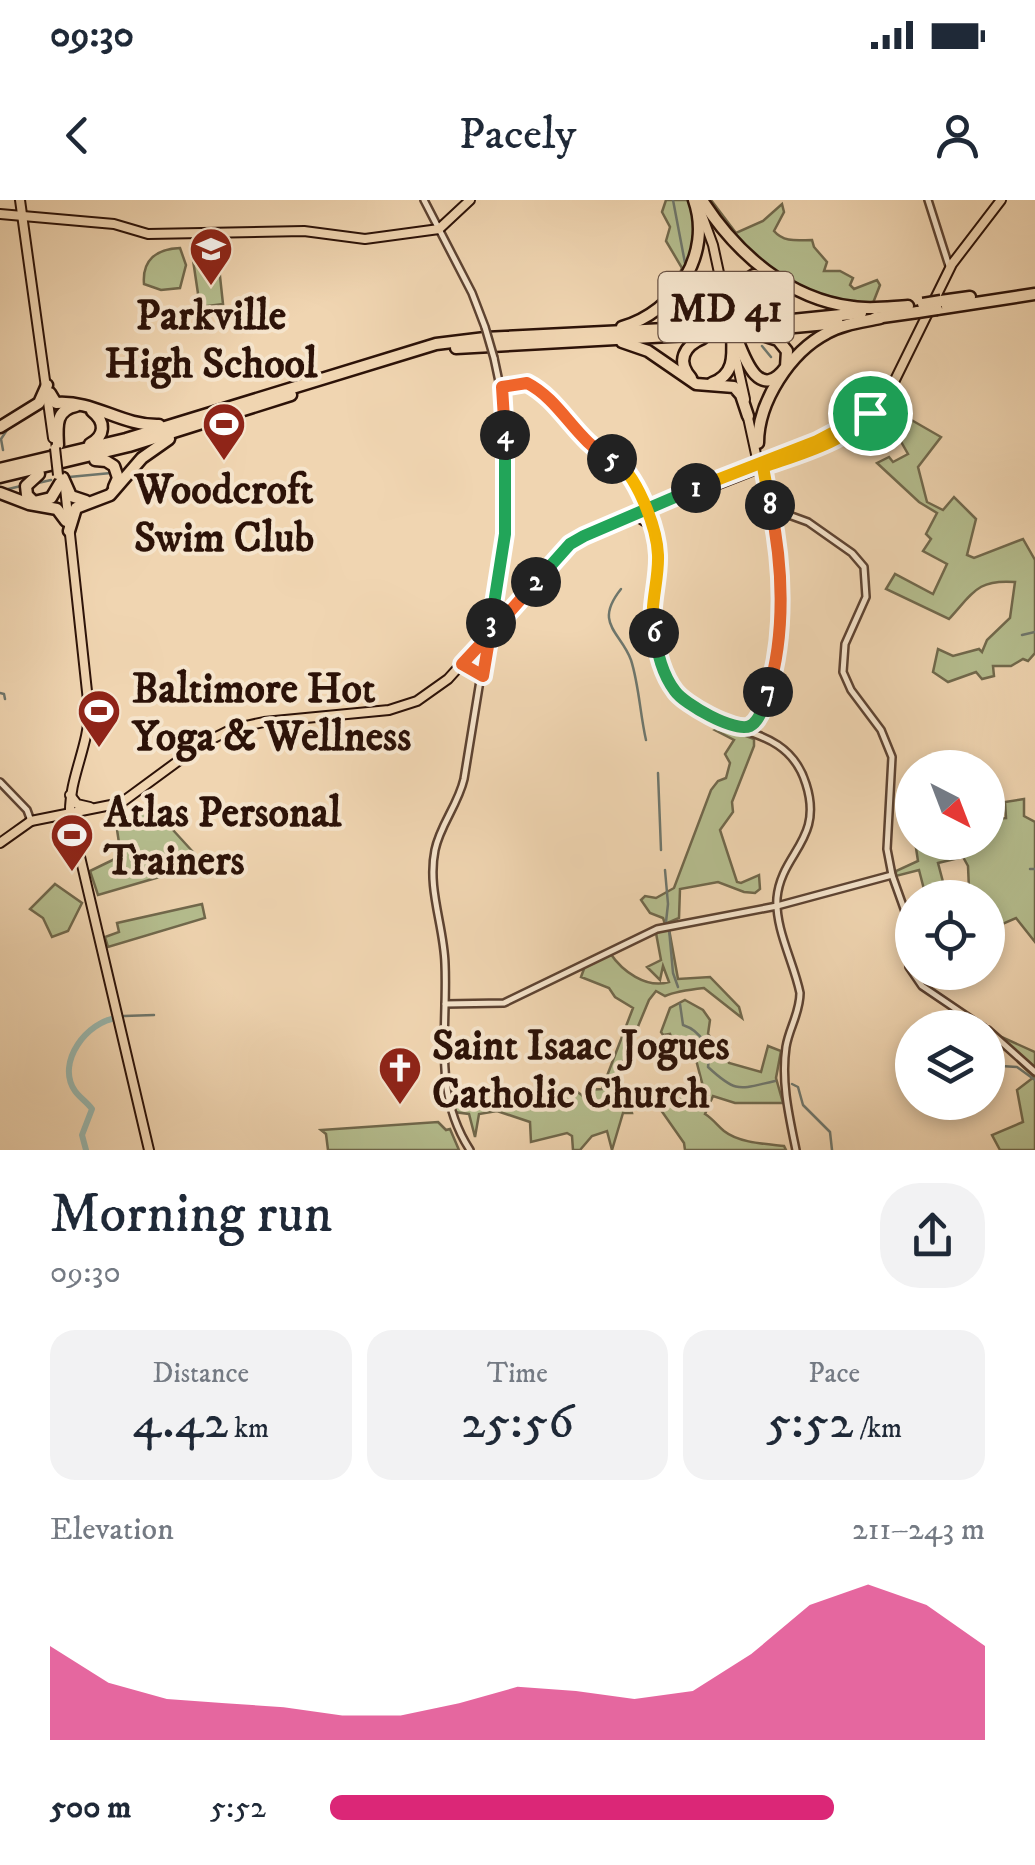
<!DOCTYPE html>
<meta charset="utf-8">
<style>
body{margin:0;font-family:"IM FELL DW Pica",serif;background:#f2f2f3;color:#1f2937;height:100vh;display:flex;flex-direction:column;font-size:38px;white-space:nowrap}
*{box-sizing:border-box;margin:0}
p{font-size:32px;color:#747a83}
.icon{flex:none;width:55px;height:55px;fill:none;stroke:currentColor;stroke-width:2;stroke-linecap:round;stroke-linejoin:round}
.map{position:relative;height:950px;overflow:hidden}
.panel{display:flex;flex-direction:column;background:#fff;flex:1}
.panel>*{flex:none}
.needle{width:65px;rotate:138deg}
.fabs{position:absolute;left:895px;top:550px;display:grid;gap:20px}
.fabs a{display:grid;place-items:center;width:110px;height:110px;border-radius:50%;background:#fff;box-shadow:0 5px 15px #0003;font-size:50px}
.pin{position:absolute;display:grid;place-items:center;width:85px;height:85px;color:#fff;margin:-42px;border:5px solid #fff;border-radius:50%;box-shadow:0 2px 10px #0007}
.km{position:absolute;width:50px;height:50px;margin:-25px;border-radius:50%;background:#222;color:#fff;font-size:28px;line-height:50px;text-align:center}
.round{display:grid;place-items:center;flex:none;width:105px;height:105px;border-radius:40px;background:#f2f2f3}
.head{display:flex;align-items:center;justify-content:space-between;height:170px;padding:0 50px}
h1{font-size:55px;font-weight:600;line-height:75px}
.figures{display:grid;grid-template-columns:repeat(3,1fr);gap:15px;height:170px;padding:10px 50px}
.figures div{display:grid;align-content:center;border-radius:25px;background:#f2f2f3;text-align:center}
.figures b{font-size:50px;font-weight:600}
.figures small{font-size:28px;font-weight:400}
.figures p{font-size:28px}
.chart{height:280px;padding:20px 50px}
.chart p{display:flex;justify-content:space-between}
.chart svg{width:100%;height:180px;margin-top:10px;fill:#db2777;opacity:.7}
ul{padding:0 50px;list-style:none;font-size:32px}
li{display:grid;grid-template-columns:160px 120px 1fr;align-items:center;height:75px}
li i{height:25px;border-radius:12px;background:#db2777}
.status{display:flex;justify-content:space-between;align-items:center;height:70px;padding:0 50px;background:#fff;direction:ltr}
.status svg{height:28px;fill:currentColor}
header{display:flex;justify-content:space-between;align-items:center;height:130px;padding:0 50px;background:#fff;font-size:45px;font-weight:600}
.map>svg:first-child{display:block}
.green{fill:#b5be8f;stroke:#70684c;stroke-width:2.5}
.lines{fill:none;stroke-linecap:round;stroke-linejoin:round}
.stream{stroke:#6e766c;stroke-width:2.5}
.river{stroke:#9ab8af;stroke-width:6}
.minor-casing{stroke:#5d4332;stroke-width:10}
.major-casing{stroke:#2c1208;stroke-width:12}
.highway-casing{stroke:#2c1208;stroke-width:15}
.minor{stroke:#f5e4cc;stroke-width:5}
.major{stroke:#f0d5b1;stroke-width:8}
.highway{stroke:#f0d5b1;stroke-width:10}
.minor-bridge-casing{stroke:#5d4332;stroke-width:10;stroke-linecap:butt}
.major-bridge-casing{stroke:#2c1208;stroke-width:12;stroke-linecap:butt}
.highway-bridge-casing{stroke:#2c1208;stroke-width:15;stroke-linecap:butt}
.minor-bridge{stroke:#f5e4cc;stroke-width:5}
.major-bridge{stroke:#f0d5b1;stroke-width:8}
.highway-bridge{stroke:#f0d5b1;stroke-width:10}
.split-1-casing{stroke:#fff;stroke-width:20}
.split-2-casing{stroke:#fff;stroke-width:20}
.split-3-casing{stroke:#fff;stroke-width:20}
.split-4-casing{stroke:#fff;stroke-width:20}
.split-5-casing{stroke:#fff;stroke-width:20}
.split-6-casing{stroke:#fff;stroke-width:20}
.split-7-casing{stroke:#fff;stroke-width:20}
.split-8-casing{stroke:#fff;stroke-width:20}
.split-9-casing{stroke:#fff;stroke-width:20}
.split-1{stroke:#f5b400;stroke-width:12}
.split-2{stroke:#22a559;stroke-width:12}
.split-3{stroke:#f0652b;stroke-width:12}
.split-4{stroke:#22a559;stroke-width:12}
.split-5{stroke:#f0652b;stroke-width:12}
.split-6{stroke:#f5b400;stroke-width:12}
.split-7{stroke:#22a559;stroke-width:12}
.split-8{stroke:#f0652b;stroke-width:12}
.split-9{stroke:#f5b400;stroke-width:12}
.labels{text-anchor:middle;stroke-width:8;stroke-linejoin:round;paint-order:stroke}
.shield{fill:#f5e4cc;stroke:#685143;stroke-width:2.5}
.shield-label{font-size:40px;font-weight:bold;fill:#2c1208}
.poi-label{font-size:42px;font-weight:bold;fill:#2c1208;stroke:#f5e4cc;text-anchor:start}
</style>
<div class="status"><b>09:30</b><svg viewBox="0 0 49 12"><path d="M0 12V9h3v3zM5 12V6h3v6zM10 12V3h3v9zM15 12V0h3v12zM26 1h20v11H26zM47 4h2v5h-2z"/></svg></div>
<header><svg class="icon" aria-label="back" viewBox="0 0 24 24"><path d="M15 5l-7 7 7 7"/></svg>Pacely<svg class="icon" aria-label="person" viewBox="0 0 24 24"><circle cx="12" cy="8" r="4"/><path d="M4 21q1-7 8-7t8 7"/></svg></header>
<div class="map">
<svg width="1035" height="950" viewBox="0 0 1035 950">
<rect width="100%" height="100%" fill="#f0d5b1"/>
<filter id="stains"><feTurbulence type="fractalNoise" baseFrequency=".002" numOctaves="4"/><feColorMatrix values="0 0 0 0 .2 0 0 0 0 .09 0 0 0 0 .02 0 0 0 .5 -.17"/></filter>
<radialGradient id="worn" r=".72"><stop offset=".6" stop-color="#630" stop-opacity="0"/><stop offset="1" stop-color="#630" stop-opacity=".3"/></radialGradient>
<g class="green">
<path d="M 666,0 L 689,0 C 702,29 694,57 676,82 L 682,68 L 666,41 L 670,27 L 662,12 Z"/>
<path d="M 706,0 L 711,0 L 736,33 L 763,21 L 782,4 L 784,12 L 774,31 C 784,43 799,40 812,40 L 814,47 L 827,62 L 824,71 L 840,71 L 853,78 L 850,85 L 854,89 L 877,80 L 880,85 L 873,103 C 821,104 769,75 733,39 C 722,28 714,13 706,0 Z"/>
<path d="M 180,48 L 186,65 L 180,88 L 161,90 L 144,84 C 142,60 156,49 180,48 Z"/>
<path d="M 206,57 L 208,67 L 219,67 L 223,104 L 200,107 L 193,60 Z"/>
<path d="M 901,214 L 941,237 L 918,267 L 927,302 L 943,310 L 954,297 L 976,319 L 967,355 L 974,358 L 1023,339 L 1035,360 L 1035,453 L 1028,461 L 1023,459 L 1011,466 L 993,466 L 994,476 L 982,479 L 976,472 L 948,482 L 933,472 L 938,449 L 953,456 L 979,449 L 982,452 L 987,440 L 1010,418 L 1015,382 C 977,379 973,393 949,419 L 886,389 L 895,374 L 933,394 L 947,364 L 923,351 L 931,339 L 926,334 L 937,313 L 919,302 L 877,263 L 889,257 L 893,262 L 908,254 L 891,224 Z"/>
<path d="M 722,527 L 754,539 L 754,546 L 732,602 L 733,612 L 720,630 L 737,682 L 741,683 L 759,675 L 760,689 L 755,693 L 744,692 L 718,682 L 680,689 L 679,718 L 665,724 L 663,718 L 650,713 L 641,700 L 645,696 L 656,698 L 674,688 L 711,590 L 718,581 L 726,578 L 730,563 L 725,554 L 734,540 L 715,530 Z"/>
<path d="M 1024,599 L 1024,616 L 1035,622 L 1035,742 L 1016,718 L 991,729 L 988,698 L 980,697 L 969,689 L 968,666 L 963,657 L 938,663 L 947,697 L 926,697 L 919,670 L 896,676 L 896,671 L 918,661 L 916,648 L 950,643 L 950,647 L 956,651 L 973,643 L 988,642 L 988,619 L 1006,618 L 1005,602 Z"/>
<path d="M 152,607 L 204,664 L 98,695 L 90,671 L 121,656 L 116,623 Z"/>
<path d="M 55,684 L 82,703 L 68,731 L 52,737 L 43,718 L 30,709 Z"/>
<path d="M 202,704 L 205,718 L 108,747 L 105,737 L 119,732 L 117,723 Z"/>
<path d="M 669,729 L 678,779 L 710,777 L 739,807 L 742,818 L 704,788 C 695,789 674,792 665,796 L 656,791 L 649,800 L 614,884 L 627,891 L 632,913 L 623,913 L 612,950 L 607,931 L 592,936 L 580,950 L 573,950 L 572,936 L 567,933 L 531,942 L 530,922 L 497,911 L 479,914 L 475,937 L 469,914 L 454,912 L 452,905 L 539,901 L 576,891 L 583,896 L 588,895 L 586,890 L 602,889 L 633,808 L 615,797 L 609,788 L 581,777 L 585,766 L 610,753 C 622,771 646,789 669,782 L 663,766 L 660,780 L 647,767 L 661,760 L 656,733 Z"/>
<path d="M 685,800 L 703,810 L 710,820 L 708,834 L 729,863 L 761,872 L 768,846 L 781,851 L 776,878 L 783,903 L 735,903 L 713,896 L 705,914 C 713,919 717,925 724,931 C 739,943 766,944 784,946 L 786,950 L 685,950 L 684,943 L 656,903 L 704,890 L 695,856 L 679,860 L 670,834 L 663,835 L 661,832 L 670,808 Z"/>
<path d="M 997,835 L 1035,852 L 1035,950 L 1000,950 L 992,935 L 1023,922 L 1017,890 L 1034,877 L 1018,862 L 1018,854 Z"/>
<path d="M 438,922 L 446,930 L 450,929 L 459,950 L 328,950 L 326,934 L 321,930 Z"/>
</g>
<g class="lines">
<g class="stream">
<path d="M 673,0 L 685,63"/>
<path d="M 696,82 L 708,97 L 720,102"/>
<path d="M 683,93 L 699,91"/>
<path d="M 737,106 L 748,109 L 752,114"/>
<path d="M 694,111 L 701,94"/>
<path d="M 762,146 L 771,157"/>
<path d="M 3,250 L 1,239 L 9,227"/>
<path d="M 69,277 L 111,273"/>
<path d="M 38,283 L 51,280"/>
<path d="M 4,290 L 21,286"/>
<path d="M 621,389 C 593,424 621,432 631,460 C 639,485 640,514 646,540"/>
<path d="M 1022,435 L 1035,432"/>
<path d="M 0,493 L 4,494 L 5,499"/>
<path d="M 658,573 L 661,650"/>
<path d="M 1030,669 L 1035,669"/>
<path d="M 665,670 L 668,704 L 666,722"/>
<path d="M 669,729 L 673,773 L 678,787"/>
<path d="M 680,804 L 683,825 C 701,831 711,848 708,867 C 737,894 739,889 775,881"/>
<path d="M 124,816 L 154,815"/>
<path d="M 1001,866 L 1017,867 L 1035,880"/>
<path d="M 792,884 L 798,887 L 803,905 L 830,932 L 832,950"/>
</g>
<path class="river" d="M 86,950 L 82,935 L 92,909 C 87,902 80,898 75,891 C 55,862 88,821 117,818"/>
<g class="minor-casing">
<g id="minor">
<path d="M 424,0 L 472,93 L 485,127"/>
<path d="M 928,0 L 949,66"/>
<path d="M 502,187 L 523,182 L 531,184 C 554,202 568,225 589,245 C 598,254 611,256 621,264 C 638,278 657,332 658,354 C 659,370 653,384 651,399 C 648,426 657,464 671,487 C 706,541 785,515 806,584 C 824,640 781,653 777,698 C 775,729 794,763 800,793 C 800,813 789,828 786,847 C 781,882 789,916 796,950"/>
<path d="M 759,268 L 774,343"/>
<path d="M 767,307 L 808,322 L 852,353 L 864,367 L 866,397 L 845,444 L 843,472 L 851,490 L 881,530 L 892,557 L 887,649 L 892,675 L 907,717 L 909,767 L 922,786 L 984,828"/>
<path d="M 462,464 L 483,476"/>
<path d="M 689,504 L 715,518"/>
<path d="M 753,533 C 790,435 782,367 763,267"/>
<path d="M 0,582 L 27,610 L 31,621"/>
<path d="M 445,804 L 504,803 L 657,729 L 777,706 L 892,675"/>
<path d="M 988,830 L 1035,872"/>
<path d="M 470,950 C 432,892 448,830 445,764 C 444,726 427,689 435,650 C 440,625 458,605 464,579 L 505,327 L 505,210 L 494,158"/>
</g>
</g>
<g class="major-casing">
<g id="major">
<path d="M 20,0 L 53,238"/>
<path d="M 698,4 L 713,45 L 724,96"/>
<path d="M 0,14 L 114,24 L 148,34 L 304,31 L 365,39 L 439,29 L 470,0"/>
<path d="M 735,154 L 745,199"/>
<path d="M 747,213 L 759,268"/>
<path d="M 868,216 L 892,186 L 952,64 L 1001,0"/>
<path d="M 65,288 L 89,510 C 89,546 69,578 70,614 L 149,950"/>
<path d="M 709,288 L 775,262"/>
<path d="M 638,317 L 652,326"/>
<path d="M 70,595 L 77,604 L 90,607"/>
<path d="M 31,621 L 121,603 L 200,545 L 232,529 L 264,522 L 389,510 L 417,501 L 448,479 L 570,344 L 580,337 L 743,268 L 817,241 L 869,213"/>
<path d="M 0,643 L 31,621"/>
</g>
</g>
<g class="highway-casing">
<g id="highway">
<path d="M 702,0 C 736,53 788,99 853,107 C 871,110 890,107 908,106"/>
<path d="M 941,101 L 970,97"/>
<path d="M 937,109 L 1035,94"/>
<path d="M 875,118 L 918,112"/>
<path d="M 701,123 L 685,116 L 678,103 L 682,87 C 712,63 721,96 729,119"/>
<path d="M 734,124 L 733,100 L 737,86 L 754,75 L 772,78 L 783,93 L 780,109 L 763,119"/>
<path d="M 742,125 L 861,113"/>
<path d="M 622,127 C 675,112 713,54 694,0"/>
<path d="M 741,132 L 838,123"/>
<path d="M 737,139 C 745,160 760,202 786,167 L 787,151 L 778,140 L 759,134"/>
<path d="M 622,142 L 648,151 L 696,184 L 734,187 L 741,195 L 748,216"/>
<path d="M 456,148 L 724,133"/>
<path d="M 691,178 C 676,161 684,146 703,138"/>
<path d="M 712,183 C 735,175 733,155 732,134"/>
<path d="M 50,193 L 56,203 C 94,200 121,226 159,225"/>
<path d="M 0,227 L 39,203 L 47,185"/>
<path d="M 758,243 C 758,202 790,152 827,133 C 843,124 862,122 880,118"/>
<path d="M 90,244 C 105,236 106,222 92,211"/>
<path d="M 58,245 C 57,227 55,210 76,206"/>
<path d="M 95,260 L 106,261 L 114,266 L 118,278 L 114,287"/>
<path d="M 0,269 L 126,239 L 436,144 L 485,138 L 726,126"/>
<path d="M 39,274 L 26,286 L 27,295 L 34,302 L 51,298 L 60,283"/>
<path d="M 0,277 L 129,246 L 291,195"/>
<path d="M 63,278 L 71,296 L 86,301"/>
<path d="M 0,293 L 29,304 L 57,309 L 66,321"/>
<path d="M 69,331 L 76,308 L 110,295 L 142,258 L 169,239"/>
</g>
</g>
<use href="#minor" class="minor"/>
<use href="#major" class="major"/>
<use href="#highway" class="highway"/>
<g class="minor-bridge-casing">
<path id="minor-bridge" d="M 485,127 L 494,158"/>
</g>
<g class="major-bridge-casing">
<path id="major-bridge" d="M 55,248 L 58,275"/>
</g>
<g class="highway-bridge-casing">
<g id="highway-bridge">
<path d="M 923,104 L 941,101"/>
<path d="M 918,112 L 937,109"/>
<path d="M 726,126 L 742,125"/>
<path d="M 724,133 L 741,132"/>
</g>
</g>
<use href="#minor-bridge" class="minor-bridge"/>
<use href="#major-bridge" class="major-bridge"/>
<use href="#highway-bridge" class="highway-bridge"/>
</g>
<g class="lines">
<g class="split-1-casing">
<path id="split-1" d="M 696,288 L 817,241 L 870,213"/>
</g>
<g class="split-2-casing">
<path id="split-2" d="M 536,382 L 570,344 L 584,336 L 696,288"/>
</g>
<g class="split-3-casing">
<path id="split-3" d="M 491,423 L 490,434 L 462,464 L 483,476 L 490,434 L 536,382"/>
</g>
<g class="split-4-casing">
<path id="split-4" d="M 491,423 L 505,334 L 505,235"/>
</g>
<g class="split-5-casing">
<path id="split-5" d="M 505,235 L 502,187 L 527,183 C 562,201 576,242 612,259"/>
</g>
<g class="split-6-casing">
<path id="split-6" d="M 612,259 C 636,271 657,328 658,355 C 659,382 649,405 654,433"/>
</g>
<g class="split-7-casing">
<path id="split-7" d="M 654,433 C 658,454 662,474 675,491 C 684,504 735,533 750,526 C 761,520 764,503 768,492"/>
</g>
<g class="split-8-casing">
<path id="split-8" d="M 768,492 C 786,434 783,363 770,305"/>
</g>
<g class="split-9-casing">
<path id="split-9" d="M 770,305 L 763,267 C 796,255 847,242 870,213"/>
</g>
<use href="#split-1" class="split-1"/>
<use href="#split-2" class="split-2"/>
<use href="#split-3" class="split-3"/>
<use href="#split-4" class="split-4"/>
<use href="#split-5" class="split-5"/>
<use href="#split-6" class="split-6"/>
<use href="#split-7" class="split-7"/>
<use href="#split-8" class="split-8"/>
<use href="#split-9" class="split-9"/>
</g>
<defs>
<g id="school-pin" transform="scale(2.25)"><path d="M0 17L-7.5 6A9.5 9.5 0 1 1 7.5 6Z" fill="#8f2418" stroke="#f5e4cc"/><path d="M0-5L7-2L0 1L-7-2ZM-4 1L0 2.5L4 1V4Q0 6-4 4Z" fill="#fff"/></g>
<g id="stadium-pin" transform="scale(2.25)"><path d="M0 17L-7.5 6A9.5 9.5 0 1 1 7.5 6Z" fill="#8f2418" stroke="#f5e4cc"/><path d="M0-5a6.5 5 0 1 0 0 10a6.5 5 0 1 0 0-10ZM-3.5-1.8h7v3.6h-7Z" fill="#fff"/></g>
<g id="church-pin" transform="scale(2.25)"><path d="M0 17L-7.5 6A9.5 9.5 0 1 1 7.5 6Z" fill="#8f2418" stroke="#f5e4cc"/><path d="M-1.2-6h2.4v3.5h3.3v2.4h-3.3V6h-2.4V-.1h-3.3v-2.4h3.3Z" fill="#fff"/></g>
</defs>
<g fill-rule="evenodd">
<use href="#school-pin" x="211" y="49"/>
<use href="#stadium-pin" x="224" y="224"/>
<use href="#stadium-pin" x="99" y="511"/>
<use href="#stadium-pin" x="72" y="635"/>
<use href="#church-pin" x="400" y="868"/>
</g>
<g class="labels">
<rect class="shield" x="658.5" y="72" width="135" height="70" rx="8"/>
<g class="shield-label">
<text x="726" y="121">MD 41</text>
</g>
<g class="poi-label">
<text x="211" y="129" text-anchor="middle">Parkville<tspan x="211" dy="48">High School</tspan></text>
<text x="224" y="303" text-anchor="middle">Woodcroft<tspan x="224" dy="48">Swim Club</tspan></text>
<text x="132" y="502">Baltimore Hot<tspan x="132" dy="48">Yoga &amp; Wellness</tspan></text>
<text x="104" y="626">Atlas Personal<tspan x="104" dy="48">Trainers</tspan></text>
<text x="432" y="859">Saint Isaac Jogues<tspan x="432" dy="48">Catholic Church</tspan></text>
</g>
</g>
<rect width="100%" height="100%" filter="url(#stains)"/>
<rect width="100%" height="100%" fill="url(#worn)"/>
</svg>
<div class="fabs">
<a><svg class="needle" viewBox="-14 -14 28 28"><path d="M0-13l5 13h-10z" fill="#e53935"/><path d="M0 13l5-13h-10z" fill="#747a83"/></svg></a>
<a><svg class="icon" aria-label="locate" viewBox="0 0 24 24"><circle cx="12" cy="12" r="6"/><path d="M12 2v4M12 18v4M2 12h4M18 12h4"/></svg></a>
<a><svg class="icon" aria-label="layers" viewBox="0 0 24 24"><path d="M12 4l9 5-9 5-9-5zM3 14l9 5 9-5"/></svg></a>
</div>
<div class="pin" style="left:870px;top:213px;background:#1e9e55"><svg class="icon" aria-label="arrive" viewBox="0 0 24 24"><path d="M6 21V4h12l-3 4 3 4H6"/></svg></div>
<b class="km" style="left:696px;top:288px">1</b>
<b class="km" style="left:536px;top:382px">2</b>
<b class="km" style="left:491px;top:423px">3</b>
<b class="km" style="left:505px;top:235px">4</b>
<b class="km" style="left:612px;top:259px">5</b>
<b class="km" style="left:654px;top:433px">6</b>
<b class="km" style="left:768px;top:492px">7</b>
<b class="km" style="left:770px;top:305px">8</b>
</div>
<section class="panel">
<div class="head"><div><h1>Morning run</h1><p>09:30</p></div><a class="round"><svg class="icon" aria-label="share" viewBox="0 0 24 24"><path d="M12 15V3M7 8l5-5 5 5M5 13v7h14v-7"/></svg></a></div>
<div class="figures">
<div><p>Distance</p><b>4.42<small> km</small></b></div>
<div><p>Time</p><b>25:56</b></div>
<div><p>Pace</p><b>5:52<small> /km</small></b></div>
</div>
<div class="chart"><p><span>Elevation</span>211–243 m</p>
<svg viewBox="0 0 160 44" preserveAspectRatio="none"><path d="M0 44V21L10 30L20 34L30 35L40 36L50 38L60 38L70 35L80 31L90 32L100 34L110 32L120 23L130 11L140 6L150 11L160 21V44z"/></svg>
</div>
<ul>
<li><b>500 m</b>5:52<i style="width:77%"></i></li>
</ul>
</section>
